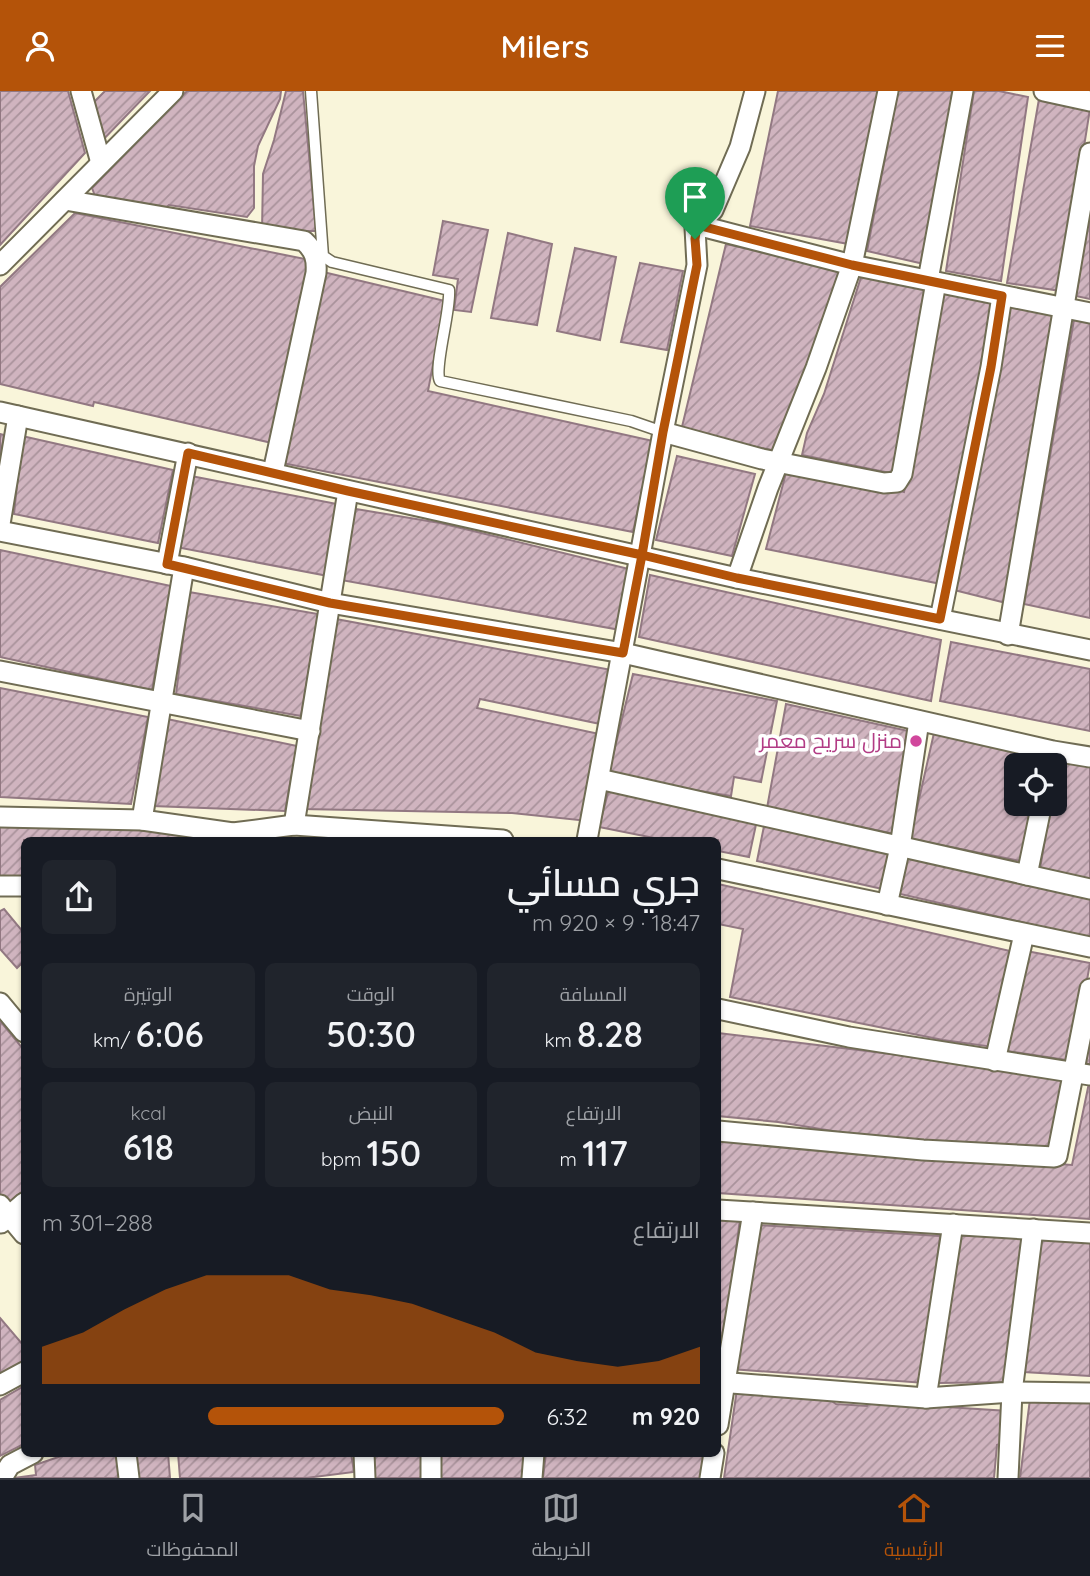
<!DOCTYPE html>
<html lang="ar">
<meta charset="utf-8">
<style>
body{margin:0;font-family:Quicksand,Cairo,sans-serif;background:#20242c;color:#f1f3f6;direction:rtl;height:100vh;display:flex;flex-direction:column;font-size:26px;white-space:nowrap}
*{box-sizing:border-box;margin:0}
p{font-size:23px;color:#9ea1a6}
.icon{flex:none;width:38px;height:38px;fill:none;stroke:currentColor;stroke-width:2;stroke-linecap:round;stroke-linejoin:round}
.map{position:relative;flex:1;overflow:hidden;direction:ltr}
.sheet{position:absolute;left:21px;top:746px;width:700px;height:620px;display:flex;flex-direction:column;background:#171b24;border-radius:10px;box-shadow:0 2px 5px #0004;direction:rtl}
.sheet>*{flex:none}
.fabs{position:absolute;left:1004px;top:662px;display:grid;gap:14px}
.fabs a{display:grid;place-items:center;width:63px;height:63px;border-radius:10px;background:#171b24;box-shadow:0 2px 5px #0004;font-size:35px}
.pin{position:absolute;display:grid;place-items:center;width:60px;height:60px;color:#fff;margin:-72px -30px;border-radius:50% 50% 50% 0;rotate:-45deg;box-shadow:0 0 7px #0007}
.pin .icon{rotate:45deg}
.round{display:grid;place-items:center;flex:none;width:74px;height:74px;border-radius:10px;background:#20242c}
.head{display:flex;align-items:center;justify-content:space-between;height:119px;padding:0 21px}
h1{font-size:38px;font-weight:600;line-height:52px}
.figures{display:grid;grid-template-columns:repeat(3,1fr);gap:10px;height:119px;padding:7px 21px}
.figures div{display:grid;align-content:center;border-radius:10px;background:#20242c;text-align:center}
.figures b{font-size:35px;font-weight:600}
.figures small{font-size:19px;font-weight:400}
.figures p{font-size:19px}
.chart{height:196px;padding:14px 21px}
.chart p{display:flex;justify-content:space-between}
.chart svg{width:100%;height:126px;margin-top:7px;fill:#b45309;opacity:.7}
ul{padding:0 21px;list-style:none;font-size:23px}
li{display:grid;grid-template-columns:112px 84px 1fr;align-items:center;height:52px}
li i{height:18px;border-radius:9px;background:#b45309}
header{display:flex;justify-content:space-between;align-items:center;height:91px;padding:0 21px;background:#b45309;color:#fff;font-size:32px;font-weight:600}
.tabs{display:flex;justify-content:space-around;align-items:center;height:98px;border-top:2px solid #363941;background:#171b24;font-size:19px;color:#9ea1a6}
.tabs a{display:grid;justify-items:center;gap:4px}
.tabs .active{color:#b45309}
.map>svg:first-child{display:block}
.building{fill:url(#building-hatch);stroke:#927882;stroke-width:2}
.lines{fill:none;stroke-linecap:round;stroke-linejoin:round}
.service-casing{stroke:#706c54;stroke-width:13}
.minor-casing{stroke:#706c54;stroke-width:23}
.service{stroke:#fff;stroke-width:10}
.minor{stroke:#fff;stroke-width:19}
.route-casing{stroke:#fff;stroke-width:14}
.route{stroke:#b45309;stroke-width:9}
.hotel-dot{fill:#d1479c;stroke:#fff;stroke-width:2.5}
.labels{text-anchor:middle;stroke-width:7;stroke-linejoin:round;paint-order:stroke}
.hotel-label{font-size:21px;fill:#b23c85;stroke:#fff;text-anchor:end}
</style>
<header><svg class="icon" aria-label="menu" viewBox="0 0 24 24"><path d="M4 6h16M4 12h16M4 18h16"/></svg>Milers<svg class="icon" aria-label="person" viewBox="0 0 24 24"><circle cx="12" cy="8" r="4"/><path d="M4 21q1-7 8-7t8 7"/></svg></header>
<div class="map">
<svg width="1090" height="1387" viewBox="0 0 1090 1387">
<defs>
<pattern id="building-hatch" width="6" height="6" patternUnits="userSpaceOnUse" patternTransform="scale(1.75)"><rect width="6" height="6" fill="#d0b4bf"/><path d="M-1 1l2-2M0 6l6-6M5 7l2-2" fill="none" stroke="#a9929b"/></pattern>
</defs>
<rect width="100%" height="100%" fill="#f9f5da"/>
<g class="building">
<path d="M 0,0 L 68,0 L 85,62 L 0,154 Z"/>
<path d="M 105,0 L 150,0 L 101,51 L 88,17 Z"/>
<path d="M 187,0 L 281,0 L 280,8 L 258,55 L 254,75 L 254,117 L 247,126 L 169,114 L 163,119 L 95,105 L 92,97 Z"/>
<path d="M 286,0 L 303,0 L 316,140 L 262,140 L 263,83 L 274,49 Z"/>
<path d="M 778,0 L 880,0 L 854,154 L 750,135 Z"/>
<path d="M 898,0 L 953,0 L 924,173 L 867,160 Z"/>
<path d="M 974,0 L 999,0 L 1028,6 L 1001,190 L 946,180 Z"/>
<path d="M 1039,8 L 1090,18 L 1061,200 L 1007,192 Z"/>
<path d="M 1090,117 L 1090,208 L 1076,205 Z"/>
<path d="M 75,122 L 310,169 L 272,352 L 94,311 L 93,315 L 0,293 L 0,196 Z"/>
<path d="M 443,130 L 488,139 L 471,221 L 454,219 L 458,188 L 433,184 Z"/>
<path d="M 508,142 L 552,153 L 537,234 L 491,227 Z"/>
<path d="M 726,153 L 846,179 L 776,360 L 681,340 Z"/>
<path d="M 575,157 L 616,166 L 600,249 L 557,240 Z"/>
<path d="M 640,172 L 683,180 L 667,259 L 621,251 Z"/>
<path d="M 319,180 L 445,210 L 428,300 L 653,350 L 633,441 L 277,371 Z"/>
<path d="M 862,183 L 932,195 L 900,384 L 802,364 L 807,342 L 824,303 Z"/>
<path d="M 942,197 L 997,209 L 946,494 L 766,458 L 788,374 L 904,401 L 935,251 Z"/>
<path d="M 1006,209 L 1059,220 L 1010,513 L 954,499 Z"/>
<path d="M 1075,223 L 1090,226 L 1090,527 L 1024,513 Z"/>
<path d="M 0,343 L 4,344 L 0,369 Z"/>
<path d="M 22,345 L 173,379 L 158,452 L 14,423 Z"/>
<path d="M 677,365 L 755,383 L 732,465 L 656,449 Z"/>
<path d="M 191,385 L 337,413 L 328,485 L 176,456 Z"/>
<path d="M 350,417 L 440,432 L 637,480 L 626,540 L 341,489 Z"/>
<path d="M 0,459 L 171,495 L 152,599 L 0,566 Z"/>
<path d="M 650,484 L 941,549 L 931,610 L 639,546 Z"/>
<path d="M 189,501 L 318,523 L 301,625 L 176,603 Z"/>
<path d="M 336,528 L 617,580 L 605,634 L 480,608 L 477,617 L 604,644 L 588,730 L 512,722 L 302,718 Z"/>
<path d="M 951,551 L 1090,578 L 1090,640 L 940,610 Z"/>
<path d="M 633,583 L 777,610 L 761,691 L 734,686 L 731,705 L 608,685 Z"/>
<path d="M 0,597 L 148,626 L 131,713 L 0,706 Z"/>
<path d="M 786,613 L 913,641 L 900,744 L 767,717 Z"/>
<path d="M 167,628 L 297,655 L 285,720 L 153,715 Z"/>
<path d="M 934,642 L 1044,661 L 1042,674 L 1017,674 L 1017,712 L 1036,712 L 1026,771 L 910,748 Z"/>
<path d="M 1059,664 L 1090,670 L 1090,789 L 1040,778 L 1051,712 L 1055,712 L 1055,685 Z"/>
<path d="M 610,694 L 757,729 L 749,766 L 718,760 L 718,749 L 664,749 L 599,736 Z"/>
<path d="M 765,730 L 895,758 L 887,799 L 757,770 Z"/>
<path d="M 0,732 L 163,739 L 217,749 L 24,749 L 24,793 L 0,792 Z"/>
<path d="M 903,764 L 1090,804 L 1090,847 L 896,802 Z"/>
<path d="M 718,793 L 1010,860 L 993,956 L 943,949 L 730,906 L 743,838 L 718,833 Z"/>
<path d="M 4,818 L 24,842 L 24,870 L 17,877 L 0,858 L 0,820 Z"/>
<path d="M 1021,859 L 1090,872 L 1073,970 L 1007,960 Z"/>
<path d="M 0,930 L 24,959 L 24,1099 L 5,1115 L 0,1108 Z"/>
<path d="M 718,942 L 891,963 L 1064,989 L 1054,1061 L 857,1044 L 778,1031 L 718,1025 Z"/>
<path d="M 1090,946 L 1090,976 L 1084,975 Z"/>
<path d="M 1090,987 L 1090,1128 L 718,1102 L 718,1047 L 1072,1074 Z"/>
<path d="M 718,1126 L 740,1128 L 721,1271 L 718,1273 Z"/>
<path d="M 757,1134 L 940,1145 L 925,1292 L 731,1278 Z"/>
<path d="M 955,1145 L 1022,1145 L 1009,1291 L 939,1292 Z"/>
<path d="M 1036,1147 L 1090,1150 L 1090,1285 L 1024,1281 Z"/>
<path d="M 0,1227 L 24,1255 L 24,1270 L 0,1287 Z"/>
<path d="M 24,1295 L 24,1353 L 0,1365 L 0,1309 Z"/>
<path d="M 737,1298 L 826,1306 L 836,1313 L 867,1315 L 870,1311 L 1008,1320 L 1005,1351 L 997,1354 L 994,1387 L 724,1387 Z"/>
<path d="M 1090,1306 L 1090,1387 L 1020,1387 L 1030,1308 Z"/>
<path d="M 70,1362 L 116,1362 L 119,1387 L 14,1387 L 36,1384 L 35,1374 Z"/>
<path d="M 131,1362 L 168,1362 L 170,1387 L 131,1387 Z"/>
<path d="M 178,1362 L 351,1362 L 354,1381 L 306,1387 L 180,1387 Z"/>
<path d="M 368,1362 L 426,1362 L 425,1387 L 370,1387 Z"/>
<path d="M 439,1362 L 527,1362 L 527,1380 L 521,1387 L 438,1387 Z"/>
<path d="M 546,1362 L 708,1362 L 706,1387 L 543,1387 Z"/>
</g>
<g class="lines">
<g class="service-casing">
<path id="service" d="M 311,0 L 323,165 L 332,171 L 449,199 C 451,220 433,278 440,290 L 631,330 L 663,341"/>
</g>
<g class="minor-casing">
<g id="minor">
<path d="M 81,0 L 101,72"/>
<path d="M 1044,0 L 1090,10"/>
<path d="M 65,109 L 304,150 C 315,160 317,168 316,182 L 273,381"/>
<path d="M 697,134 L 852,174 L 1090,222"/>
<path d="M 0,174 L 173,0"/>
<path d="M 928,189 L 963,0"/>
<path d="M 0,321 L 737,487 L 1090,559"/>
<path d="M 663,341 L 762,368 L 884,392 L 897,391 L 902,383 L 936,191"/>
<path d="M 0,433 L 18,325"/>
<path d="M 0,440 L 184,476 L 330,512 L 623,562 L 1053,660 L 1090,666"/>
<path d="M 167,473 L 188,362"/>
<path d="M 737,487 L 768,397 L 816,277 L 852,174 L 888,0"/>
<path d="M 940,528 L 991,276 L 1002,205"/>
<path d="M 1008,544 L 1090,62"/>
<path d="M 0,580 L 310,640"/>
<path d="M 599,688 L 1090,798"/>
<path d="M 0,726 L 142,729 L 233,742 L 294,734 L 503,749"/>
<path d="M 142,729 L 184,476"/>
<path d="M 294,734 L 348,400"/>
<path d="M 587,749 L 663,341 L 697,174 L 695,137 L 713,119 L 740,56 L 755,0"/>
<path d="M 718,778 L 1090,856"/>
<path d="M 1027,784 L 1042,712"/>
<path d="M 0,795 L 24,795"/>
<path d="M 887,814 L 900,756 L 919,630"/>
<path d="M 0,912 L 24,941"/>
<path d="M 718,918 L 849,946 L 1090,984"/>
<path d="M 995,970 L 1024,843"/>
<path d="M 718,1040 L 923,1059 L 1054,1066 L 1057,1065 L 1090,898"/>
<path d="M 0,1114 L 24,1143"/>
<path d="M 718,1119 L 1090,1142"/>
<path d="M 1,1132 L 24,1112"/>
<path d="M 718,1291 L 926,1307 L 1012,1301 L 1033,1138"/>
<path d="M 0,1294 L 24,1281"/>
<path d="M 926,1307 L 953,1133"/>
<path d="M 718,1334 L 753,1121"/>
<path d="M 126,1362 L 129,1387"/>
<path d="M 364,1362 L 365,1387"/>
<path d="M 2,1387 L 10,1374 L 33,1362"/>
<path d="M 431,1387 L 431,1362"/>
<path d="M 532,1387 L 534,1362"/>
<path d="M 710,1387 L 714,1362"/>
<path d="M 1008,1387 L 1012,1301 L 1090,1302"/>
</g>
</g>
<use href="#service" class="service"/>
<use href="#minor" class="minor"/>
</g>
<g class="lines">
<g class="route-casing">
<path id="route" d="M 695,148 L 697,174 L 663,341 L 642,464 L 348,400 L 188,362 L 167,473 L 330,512 L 623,562 L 642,464 L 737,487 L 940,528 L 991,276 L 1002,205 L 852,174 L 697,134 L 695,148"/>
</g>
<use href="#route" class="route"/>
</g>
<circle class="hotel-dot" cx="916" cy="650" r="7"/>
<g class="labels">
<g class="hotel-label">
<text x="902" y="657">منزل سريح معمر</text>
</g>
</g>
</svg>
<div class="fabs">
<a><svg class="icon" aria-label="locate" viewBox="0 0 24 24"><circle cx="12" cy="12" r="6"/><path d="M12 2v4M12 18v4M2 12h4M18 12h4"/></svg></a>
</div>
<div class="pin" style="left:695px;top:148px;background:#1e9e55"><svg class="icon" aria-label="arrive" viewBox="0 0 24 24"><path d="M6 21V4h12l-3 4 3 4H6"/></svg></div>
<section class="sheet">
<div class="head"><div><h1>جري مسائي</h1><p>18:47 · 9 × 920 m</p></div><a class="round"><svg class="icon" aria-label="share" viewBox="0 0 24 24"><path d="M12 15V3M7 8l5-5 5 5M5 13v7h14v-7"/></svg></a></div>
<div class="figures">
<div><p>المسافة</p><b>8.28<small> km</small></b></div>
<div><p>الوقت</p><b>50:30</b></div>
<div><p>الوتيرة</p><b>6:06<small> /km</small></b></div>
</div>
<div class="figures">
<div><p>الارتفاع</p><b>117<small> m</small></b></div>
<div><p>النبض</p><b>150<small> bpm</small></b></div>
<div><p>kcal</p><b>618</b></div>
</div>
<div class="chart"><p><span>الارتفاع</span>288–301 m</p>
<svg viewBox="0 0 160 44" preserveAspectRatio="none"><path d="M0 44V31L10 26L20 18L30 11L40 6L50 6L60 6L70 11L80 13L90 16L100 21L110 26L120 33L130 36L140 38L150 36L160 31V44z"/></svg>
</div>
<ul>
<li><b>920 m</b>6:32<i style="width:64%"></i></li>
</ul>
</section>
</div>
<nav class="tabs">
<a class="active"><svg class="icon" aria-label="home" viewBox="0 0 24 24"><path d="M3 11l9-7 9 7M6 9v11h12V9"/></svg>الرئيسية</a>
<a><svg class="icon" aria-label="map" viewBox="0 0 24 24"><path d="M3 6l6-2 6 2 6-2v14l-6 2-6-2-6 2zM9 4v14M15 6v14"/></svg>الخريطة</a>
<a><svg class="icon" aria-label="saved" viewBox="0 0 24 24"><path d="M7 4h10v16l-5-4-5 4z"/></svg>المحفوظات</a>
</nav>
